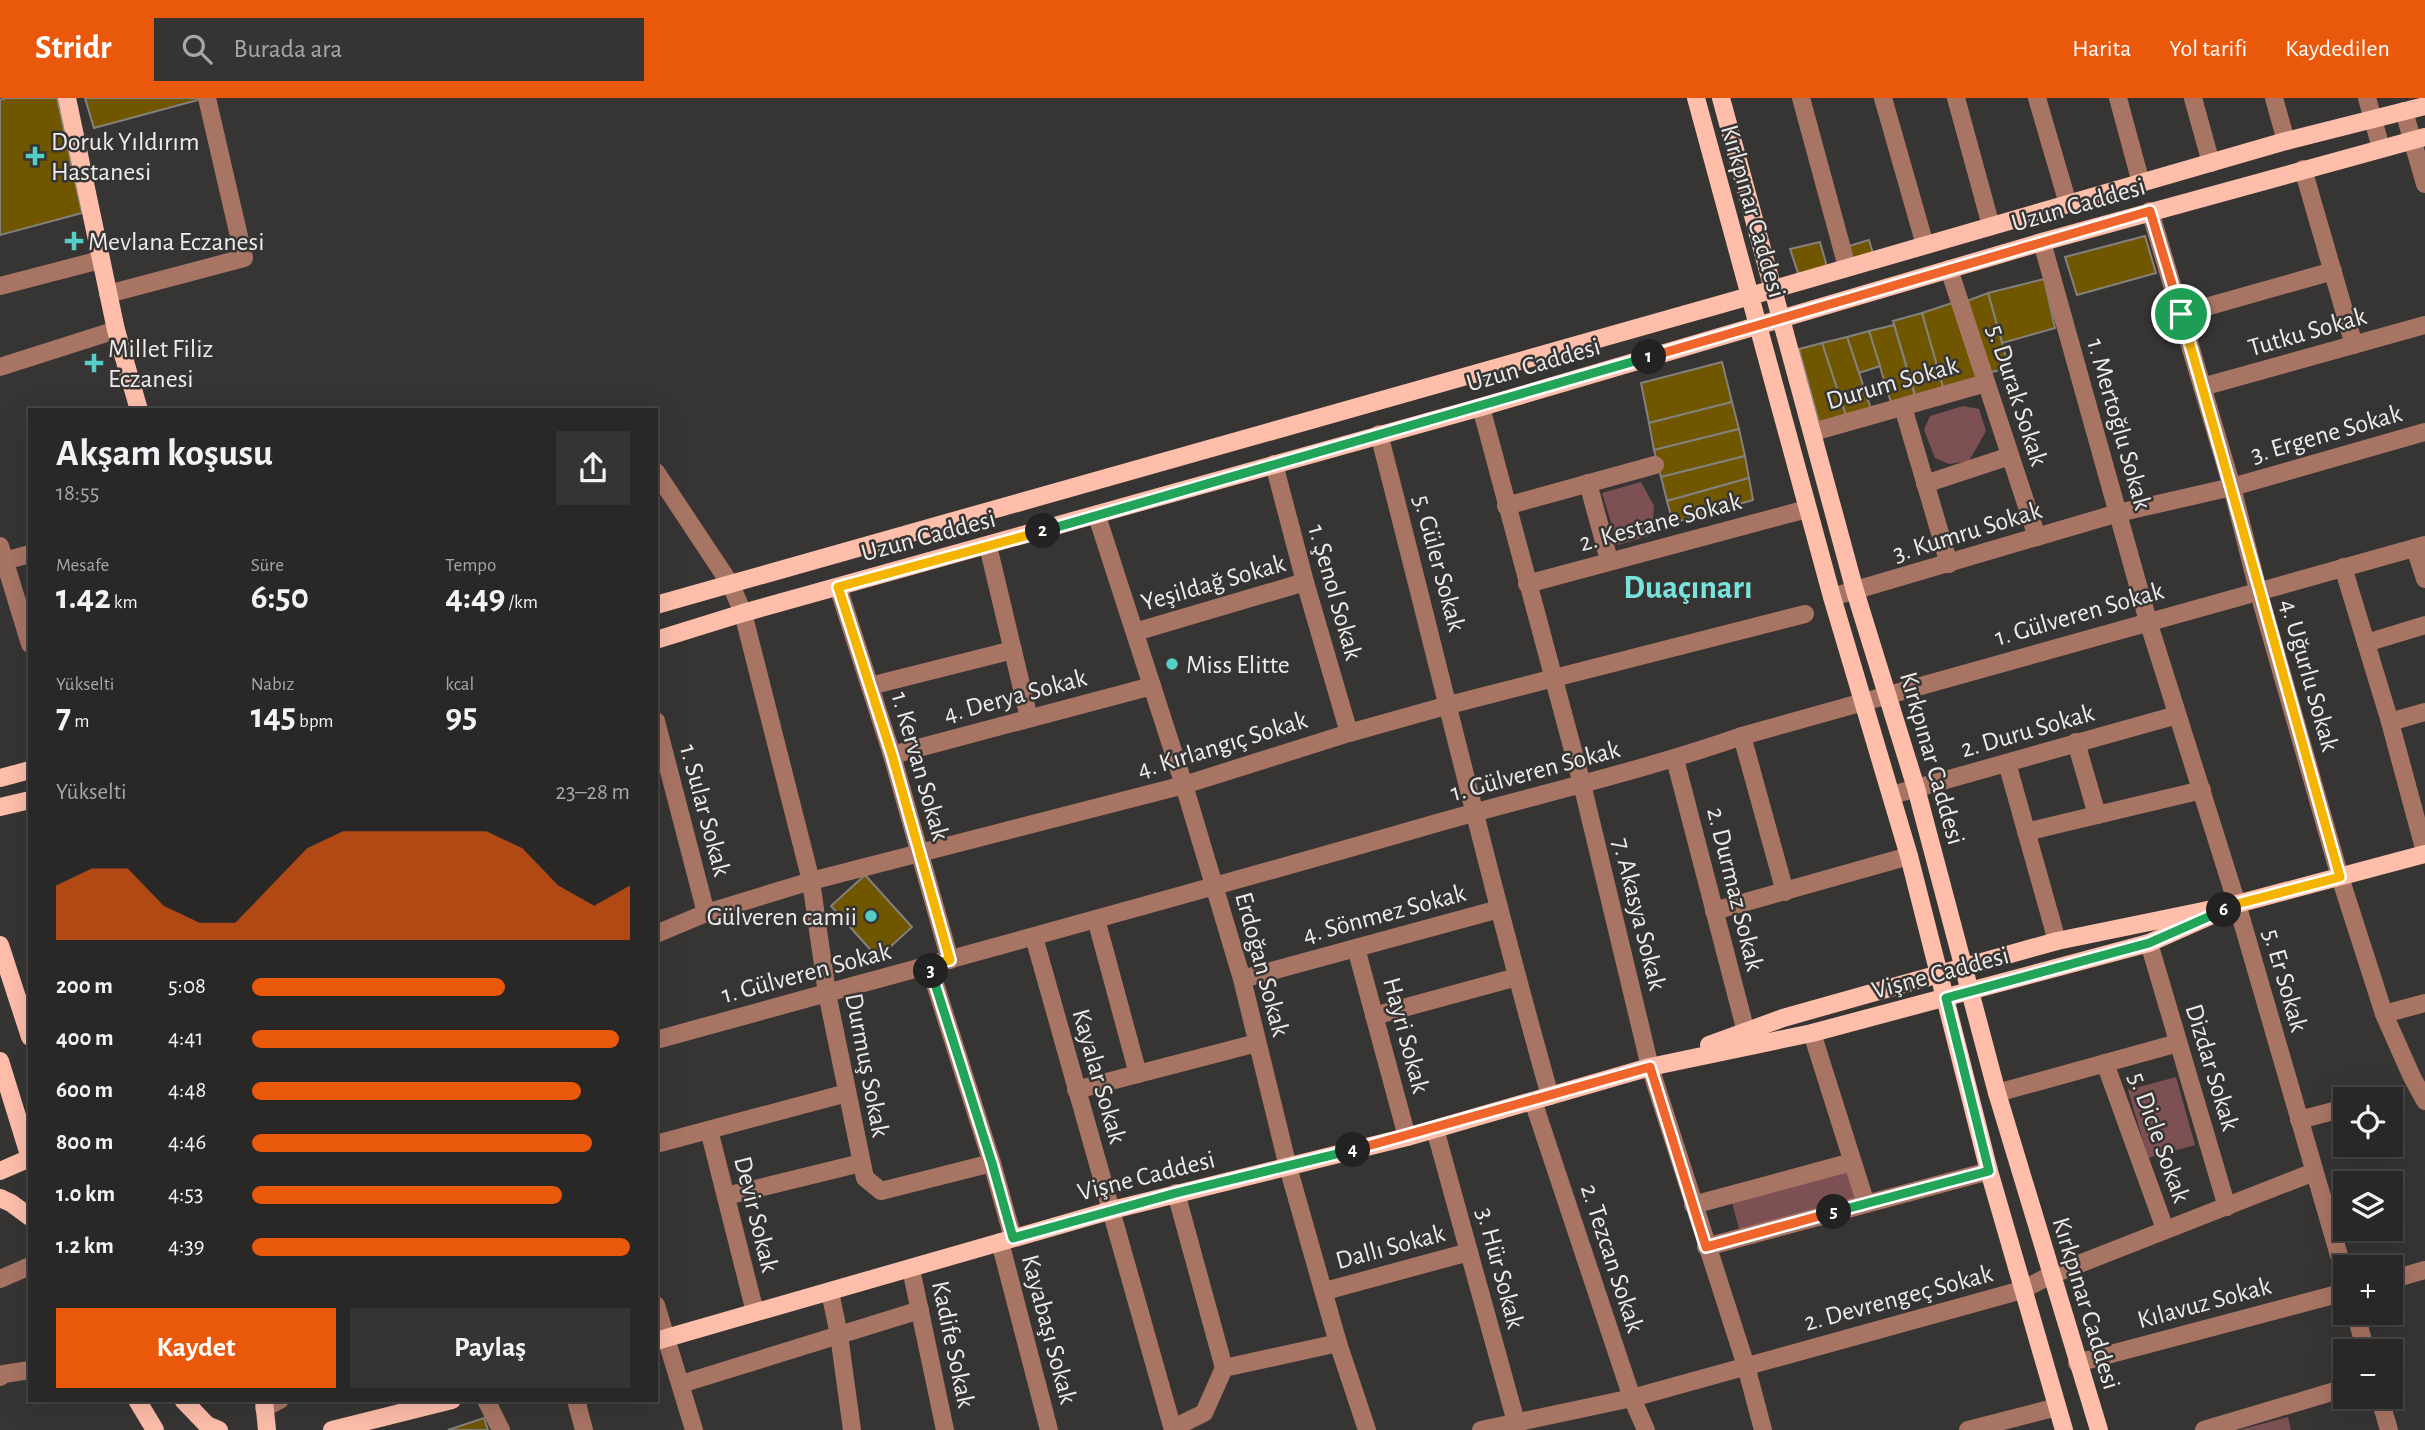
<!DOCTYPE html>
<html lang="tr">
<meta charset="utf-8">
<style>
body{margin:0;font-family:"Alegreya Sans",sans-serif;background:#353433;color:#f1f3f6;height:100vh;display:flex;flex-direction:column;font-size:26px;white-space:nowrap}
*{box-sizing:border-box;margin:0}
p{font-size:23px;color:#a5a6a7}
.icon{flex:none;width:38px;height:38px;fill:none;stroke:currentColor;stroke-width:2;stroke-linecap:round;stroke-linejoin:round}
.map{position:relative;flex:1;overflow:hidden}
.details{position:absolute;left:28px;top:310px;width:630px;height:994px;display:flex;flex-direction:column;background:#292827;border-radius:0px;box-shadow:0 7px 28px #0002,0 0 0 2px #454444}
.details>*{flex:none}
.buttons{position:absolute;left:2333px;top:989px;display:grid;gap:14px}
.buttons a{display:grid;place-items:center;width:70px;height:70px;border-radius:0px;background:#292827;box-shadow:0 7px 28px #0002,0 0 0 2px #454444;font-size:35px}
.pin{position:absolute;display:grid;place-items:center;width:60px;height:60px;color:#fff;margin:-30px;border:4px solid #fff;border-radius:50%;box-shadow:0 2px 7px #0007}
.km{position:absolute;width:35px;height:35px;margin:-18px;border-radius:50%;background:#222;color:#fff;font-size:19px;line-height:35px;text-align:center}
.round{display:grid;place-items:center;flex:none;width:74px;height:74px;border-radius:0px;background:#353433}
.headline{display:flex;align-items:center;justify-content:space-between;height:119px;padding:0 28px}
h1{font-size:38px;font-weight:700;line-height:52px}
.metrics{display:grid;grid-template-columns:repeat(3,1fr);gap:10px;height:119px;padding:7px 28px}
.metrics div{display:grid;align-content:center}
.metrics b{font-size:35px;font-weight:700}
.metrics small{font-size:19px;font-weight:400}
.metrics p{font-size:19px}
.chart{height:196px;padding:14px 28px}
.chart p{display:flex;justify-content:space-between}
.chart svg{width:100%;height:126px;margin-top:7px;fill:#ea580c;opacity:.7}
.action{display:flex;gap:14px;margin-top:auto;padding:14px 28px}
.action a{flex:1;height:80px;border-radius:0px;background:#ea580c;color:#fff;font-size:28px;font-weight:700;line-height:80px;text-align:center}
.action a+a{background:#353433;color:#f1f3f6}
ul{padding:0 28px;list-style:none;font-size:23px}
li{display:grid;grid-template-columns:112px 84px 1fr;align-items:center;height:52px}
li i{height:18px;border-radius:9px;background:#ea580c}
header{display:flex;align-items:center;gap:42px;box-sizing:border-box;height:98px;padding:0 35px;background:#ea580c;color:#fff}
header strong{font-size:33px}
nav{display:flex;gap:38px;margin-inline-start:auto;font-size:24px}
.search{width:490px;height:63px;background:#353433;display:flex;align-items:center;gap:18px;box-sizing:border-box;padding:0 24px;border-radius:0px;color:#a5a6a7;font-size:26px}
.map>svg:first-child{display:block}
.green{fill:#7d5054}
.building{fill:#715600;stroke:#82817e;stroke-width:2}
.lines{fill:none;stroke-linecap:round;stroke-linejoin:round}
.minor{stroke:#a87464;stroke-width:18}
.major{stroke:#febeaa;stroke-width:18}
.split-1-casing{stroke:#fff;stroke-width:14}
.split-2-casing{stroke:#fff;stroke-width:14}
.split-3-casing{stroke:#fff;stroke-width:14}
.split-4-casing{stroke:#fff;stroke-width:14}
.split-5-casing{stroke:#fff;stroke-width:14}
.split-6-casing{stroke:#fff;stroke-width:14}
.split-7-casing{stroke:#fff;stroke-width:14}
.split-1{stroke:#f0652b;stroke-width:9}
.split-2{stroke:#22a559;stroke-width:9}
.split-3{stroke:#f5b400;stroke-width:9}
.split-4{stroke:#22a559;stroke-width:9}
.split-5{stroke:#f0652b;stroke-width:9}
.split-6{stroke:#22a559;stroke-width:9}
.split-7{stroke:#f5b400;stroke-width:9}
.poi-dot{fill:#55cec5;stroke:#373534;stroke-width:2.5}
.labels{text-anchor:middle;stroke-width:5;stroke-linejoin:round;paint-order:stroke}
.poi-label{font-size:26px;fill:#eeeceb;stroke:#373534;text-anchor:start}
.street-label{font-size:26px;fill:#eeeceb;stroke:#373534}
.district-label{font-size:33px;font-weight:bold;fill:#78e3da;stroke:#373534}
</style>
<header>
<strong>Stridr</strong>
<div class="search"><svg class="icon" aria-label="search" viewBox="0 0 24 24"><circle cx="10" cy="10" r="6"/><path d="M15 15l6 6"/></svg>Burada ara</div>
<nav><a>Harita</a><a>Yol tarifi</a><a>Kaydedilen</a></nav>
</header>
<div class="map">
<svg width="2425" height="1332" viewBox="0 0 2425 1332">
<rect width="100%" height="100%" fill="#373534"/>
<g class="green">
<path d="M 1963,308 L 1979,311 L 1986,333 L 1969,363 L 1949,366 L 1935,360 L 1924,332 L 1930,318 Z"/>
<path d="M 1641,384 L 1654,408 L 1652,437 L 1618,447 L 1602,395 Z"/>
<path d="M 2176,979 L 2195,1047 L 2148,1060 L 2128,992 Z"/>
<path d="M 1849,1073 L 1857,1102 L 1740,1134 L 1732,1105 Z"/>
<path d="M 2288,1319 L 2291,1332 L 2239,1332 Z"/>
</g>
<g class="building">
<path d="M 6,0 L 57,0 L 82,115 L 0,137 L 0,2 Z"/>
<path d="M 85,0 L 198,0 L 198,2 L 94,30 Z"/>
<path d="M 2145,138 L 2156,175 L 2077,197 L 2065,159 Z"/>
<path d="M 1869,142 L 1874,159 L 1847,169 L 1842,150 Z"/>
<path d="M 1820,144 L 1827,169 L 1799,178 L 1790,151 Z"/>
<path d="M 2044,181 L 2055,230 L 2002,245 L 1988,195 Z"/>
<path d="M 1988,195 L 2009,270 L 1983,276 L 1967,203 Z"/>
<path d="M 1952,205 L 1978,284 L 1944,293 L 1922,215 Z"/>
<path d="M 1922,215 L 1944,293 L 1916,300 L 1893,223 Z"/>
<path d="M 1894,227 L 1916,302 L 1893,311 L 1869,233 Z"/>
<path d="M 1869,233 L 1880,268 L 1859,275 L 1847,239 Z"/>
<path d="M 1847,239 L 1873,317 L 1848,324 L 1822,245 Z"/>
<path d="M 1822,245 L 1848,324 L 1820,328 L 1799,251 Z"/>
<path d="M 1722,264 L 1732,304 L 1649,325 L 1641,285 Z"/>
<path d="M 1732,304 L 1739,331 L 1654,352 L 1649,325 Z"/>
<path d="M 1739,331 L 1745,358 L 1661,379 L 1654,352 Z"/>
<path d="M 1745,358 L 1749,380 L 1667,403 L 1661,379 Z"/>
<path d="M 1749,380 L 1753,402 L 1673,425 L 1667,403 Z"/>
<path d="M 865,777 L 912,829 L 878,860 L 831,808 Z"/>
<path d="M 484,1320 L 488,1332 L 448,1332 Z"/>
</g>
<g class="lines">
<g class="minor">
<path d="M 1801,0 L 1847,169"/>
<path d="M 1883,0 L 1925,147"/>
<path d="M 1956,0 L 1991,128"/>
<path d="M 2037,0 L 2068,106"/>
<path d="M 2118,0 L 2141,85"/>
<path d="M 2193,0 L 2211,65"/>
<path d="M 2274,0 L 2286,43"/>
<path d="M 2367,0 L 2381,50"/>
<path d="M 2404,13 L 2425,86"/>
<path d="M 2303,71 L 2354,247"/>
<path d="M 2150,113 L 2232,389 L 2258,492 L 2340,779 L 2384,916 L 2412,979 L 2425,1003"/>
<path d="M 2042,144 L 2148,523 L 2237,806 L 2345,1178"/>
<path d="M 1949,171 L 2037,439"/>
<path d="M 0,188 L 100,162"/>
<path d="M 108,196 L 244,160 L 207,0"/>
<path d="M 2181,216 L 2333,173"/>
<path d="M 0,269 L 116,232"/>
<path d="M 2202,289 L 2425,227"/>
<path d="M 1481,309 L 1582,686 L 1650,969 L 1746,1268 L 1763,1332"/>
<path d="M 1903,309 L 1949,466"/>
<path d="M 1813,334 L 1986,285"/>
<path d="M 1379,336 C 1436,557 1488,778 1550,998"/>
<path d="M 1274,366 L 1305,484 L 1349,635"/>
<path d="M 656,374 L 731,487 L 743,515 L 811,783 L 827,895 L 865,1080 L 881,1093 L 992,1065"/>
<path d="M 1588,385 L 1609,462"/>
<path d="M 1925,386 L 2010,358"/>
<path d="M 1506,408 L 1655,367"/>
<path d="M 1097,418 L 1184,687 L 1242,881 L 1288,1069 L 1338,1245 L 1367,1332"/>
<path d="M 0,448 L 30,546"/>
<path d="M 988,448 L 1029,620"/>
<path d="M 2415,450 L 2425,481"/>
<path d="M 0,464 L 30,456"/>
<path d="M 2343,469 L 2390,624 L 2425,754"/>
<path d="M 1527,486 L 1807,411"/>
<path d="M 838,489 L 892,657 L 950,862"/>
<path d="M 1832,499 L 2118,415 L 2232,389 L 2425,334"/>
<path d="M 1135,534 L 1305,484"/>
<path d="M 2366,545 L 2425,527"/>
<path d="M 870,588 L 1013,552"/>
<path d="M 656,623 L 706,815"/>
<path d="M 2390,624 L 2425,614"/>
<path d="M 1742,638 L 1785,794"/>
<path d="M 2076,644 L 2097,717"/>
<path d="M 892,657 L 1152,588"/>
<path d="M 1675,661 L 1746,934"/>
<path d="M 2007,665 L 2057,843"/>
<path d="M 1892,697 L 2177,617"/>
<path d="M 2026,734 L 2202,692"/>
<path d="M 1714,813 L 1909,758"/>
<path d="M 1096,821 L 1138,976"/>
<path d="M 656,836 L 706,815 L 811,783 L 1184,687 L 1349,635 L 1449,607 L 1805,516"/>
<path d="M 1034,839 L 1173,1332"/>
<path d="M 2149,845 L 2227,1109"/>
<path d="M 1356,850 L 1407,1039"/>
<path d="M 929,867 L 992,1065 L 1013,1140"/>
<path d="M 1242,881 L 1499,811"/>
<path d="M 2384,916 L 2425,905"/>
<path d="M 1374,918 L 1517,879"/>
<path d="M 1812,935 L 1866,1106"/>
<path d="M 656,942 C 917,870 1178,800 1437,725 C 1539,696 1642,673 1742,638 L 2425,447"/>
<path d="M 2105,965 L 2165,1131"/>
<path d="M 1076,992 L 1257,945"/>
<path d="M 1997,995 L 2178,945"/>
<path d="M 1533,1003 L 1632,1300 L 1646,1332"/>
<path d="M 2299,1022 L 2345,1010"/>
<path d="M 1435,1031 L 1516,1324"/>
<path d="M 709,1032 L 755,1214"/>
<path d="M 656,1046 L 847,995"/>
<path d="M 1176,1095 L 1224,1270"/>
<path d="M 726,1098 L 861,1065"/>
<path d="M 1693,1107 L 1852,1064"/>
<path d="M 1000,1144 L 1049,1332"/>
<path d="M 1706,1149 L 1989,1073"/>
<path d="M 911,1171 L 945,1332"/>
<path d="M 0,1181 L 30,1168"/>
<path d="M 2390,1182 L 2425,1172"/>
<path d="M 1325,1193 L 1469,1154"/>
<path d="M 830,1194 L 839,1237 L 852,1332"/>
<path d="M 656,1207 L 694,1332"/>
<path d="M 2355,1214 L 2366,1253"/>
<path d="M 2077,1265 L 2345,1194"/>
<path d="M 0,1279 L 4,1276 L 30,1272"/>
<path d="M 681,1286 L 920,1212"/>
<path d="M 2379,1298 L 2389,1332"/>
<path d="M 486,1302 L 501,1332"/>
<path d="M 576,1302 L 584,1332"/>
<path d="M 264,1310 L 280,1302"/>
<path d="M 1173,1330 L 1204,1315 L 1224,1270 L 1338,1245"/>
<path d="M 1481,1332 L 1632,1300 L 2022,1192 L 2051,1177 L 2314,1074"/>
<path d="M 1968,1332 L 2057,1309"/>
<path d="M 2204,1332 L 2345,1290"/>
</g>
<g class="major">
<path d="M 67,0 L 116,232 L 139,312"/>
<path d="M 1696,0 L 1832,499 L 1909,758 L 1989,1073 L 2064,1332"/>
<path d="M 1721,0 L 1855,493 L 1916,690 L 1997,995 L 2099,1332"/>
<path d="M 656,507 L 1750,198 L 2286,43 L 2425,8"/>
<path d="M 656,542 L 743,515 L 1481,309 L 2042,144 L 2425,39"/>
<path d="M 0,680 L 30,672"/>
<path d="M 0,709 L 30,702"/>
<path d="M 0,847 L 30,939"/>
<path d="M 1709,947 L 1783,920 L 2057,843 L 2237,806 L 2425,756"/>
<path d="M 0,963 L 30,1060"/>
<path d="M 0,1073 L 30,1060"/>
<path d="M 0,1100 L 11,1105 L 30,1119"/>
<path d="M 656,1243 L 1112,1112 L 1407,1039 L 1650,969 L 1812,935 L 2149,845 L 2237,806"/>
<path d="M 137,1302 L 155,1332"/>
<path d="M 183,1302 L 207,1327 L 219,1332"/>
<path d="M 264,1302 L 267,1332"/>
<path d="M 332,1332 L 452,1302"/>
</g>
</g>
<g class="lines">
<g class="split-1-casing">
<path id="split-1" d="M 1649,259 L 2150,113 L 2181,216"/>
</g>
<g class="split-2-casing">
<path id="split-2" d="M 1043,433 L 1649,259"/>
</g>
<g class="split-3-casing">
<path id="split-3" d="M 931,873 L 929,867 L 950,862 L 892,657 L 838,489 L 1043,433"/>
</g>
<g class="split-4-casing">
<path id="split-4" d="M 931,873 L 992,1065 L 1013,1140 L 1176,1095 L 1353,1052"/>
</g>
<g class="split-5-casing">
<path id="split-5" d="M 1353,1052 L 1650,969 L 1706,1149 L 1834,1114"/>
</g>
<g class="split-6-casing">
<path id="split-6" d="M 1834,1114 L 1989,1073 L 1946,900 L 2149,845 L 2224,812"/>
</g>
<g class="split-7-casing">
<path id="split-7" d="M 2181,216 C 2236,403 2287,592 2340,779 L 2237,806 L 2224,812"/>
</g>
<use href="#split-1" class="split-1"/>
<use href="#split-2" class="split-2"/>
<use href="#split-3" class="split-3"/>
<use href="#split-4" class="split-4"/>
<use href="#split-5" class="split-5"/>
<use href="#split-6" class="split-6"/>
<use href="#split-7" class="split-7"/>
</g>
<g class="poi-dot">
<path d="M31.5 47.5h7v7h7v7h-7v7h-7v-7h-7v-7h7z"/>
<path d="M70.5 132.5h7v7h7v7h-7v7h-7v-7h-7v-7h7z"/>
<path d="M90.5 254.5h7v7h7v7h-7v7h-7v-7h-7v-7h7z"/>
<circle cx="1172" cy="566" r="7"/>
<circle cx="871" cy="818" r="7"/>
</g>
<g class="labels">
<g class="poi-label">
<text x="51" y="52">Doruk Yıldırım<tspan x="51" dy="30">Hastanesi</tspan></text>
<text x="88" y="152">Mevlana Eczanesi</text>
<text x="108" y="259">Millet Filiz<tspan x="108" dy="30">Eczanesi</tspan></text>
<text x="1186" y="575">Miss Elitte</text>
<text x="857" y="827" text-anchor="end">Gülveren camii</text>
</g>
<g class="street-label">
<text transform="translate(2078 106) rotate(-16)" y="9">Uzun Caddesi</text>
<text transform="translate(1754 113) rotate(74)" y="9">Kırkpınar Caddesi</text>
<text transform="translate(2307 233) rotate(-16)" y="9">Tutku Sokak</text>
<text transform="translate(1533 266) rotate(-16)" y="9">Uzun Caddesi</text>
<text transform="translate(1892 284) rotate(-16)" y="9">Durum Sokak</text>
<text transform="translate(2018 297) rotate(72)" y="9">5. Durak Sokak</text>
<text transform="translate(2120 326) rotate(74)" y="9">1. Mertoğlu Sokak</text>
<text transform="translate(2326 335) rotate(-16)" y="9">3. Ergene Sokak</text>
<text transform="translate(1660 423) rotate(-15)" y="9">2. Kestane Sokak</text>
<text transform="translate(1967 433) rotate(-17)" y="9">3. Kumru Sokak</text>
<text transform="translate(928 437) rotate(-15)" y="9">Uzun Caddesi</text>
<text transform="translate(1440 465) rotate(75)" y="9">5. Güler Sokak</text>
<text transform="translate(1213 484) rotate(-16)" y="9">Yeşildağ Sokak</text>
<text transform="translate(1336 494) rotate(74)" y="9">1. Şenol Sokak</text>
<text transform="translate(2079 515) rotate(-16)" y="9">1. Gülveren Sokak</text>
<text transform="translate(2310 577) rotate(74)" y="9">4. Uğurlu Sokak</text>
<text transform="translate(1015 597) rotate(-15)" y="9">4. Derya Sokak</text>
<text transform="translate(2027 632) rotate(-16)" y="9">2. Duru Sokak</text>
<text transform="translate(1222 646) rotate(-17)" y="9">4. Kırlangıç Sokak</text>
<text transform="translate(1933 660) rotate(74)" y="9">Kırkpınar Caddesi</text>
<text transform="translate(921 668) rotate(74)" y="9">1. Kervan Sokak</text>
<text transform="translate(1535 672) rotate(-15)" y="9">1. Gülveren Sokak</text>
<text transform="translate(706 712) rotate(75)" y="9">1. Sular Sokak</text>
<text transform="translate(1736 791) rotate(76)" y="9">2. Durmaz Sokak</text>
<text transform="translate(1384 815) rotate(-15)" y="9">4. Sönmez Sokak</text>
<text transform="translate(1640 816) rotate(76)" y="9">7. Akasya Sokak</text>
<text transform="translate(1263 866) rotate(75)" y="9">Erdoğan Sokak</text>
<text transform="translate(806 874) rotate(-15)" y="9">1. Gülveren Sokak</text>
<text transform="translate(1940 874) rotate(-15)" y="9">Vişne Caddesi</text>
<text transform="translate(2286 882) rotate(74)" y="9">5. Er Sokak</text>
<text transform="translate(1407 937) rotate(75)" y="9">Hayri Sokak</text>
<text transform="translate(868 967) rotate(79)" y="9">Durmuş Sokak</text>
<text transform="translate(2213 969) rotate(73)" y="9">Dizdar Sokak</text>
<text transform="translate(1100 978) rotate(74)" y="9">Kayalar Sokak</text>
<text transform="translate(2160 1039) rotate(70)" y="9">5. Dicle Sokak</text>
<text transform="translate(1146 1077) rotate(-14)" y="9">Vişne Caddesi</text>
<text transform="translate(757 1116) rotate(76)" y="9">Devir Sokak</text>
<text transform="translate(1390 1148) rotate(-15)" y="9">Dallı Sokak</text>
<text transform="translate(1613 1160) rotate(72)" y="9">2. Tezcan Sokak</text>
<text transform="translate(1501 1170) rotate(75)" y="9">3. Hür Sokak</text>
<text transform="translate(1898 1199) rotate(-15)" y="9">2. Devrengeç Sokak</text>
<text transform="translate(2204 1204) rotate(-15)" y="9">Kılavuz Sokak</text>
<text transform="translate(2087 1205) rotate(73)" y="9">Kırkpınar Caddesi</text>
<text transform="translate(1050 1231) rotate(75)" y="9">Kayabaşı Sokak</text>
<text transform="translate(954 1246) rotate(78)" y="9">Kadife Sokak</text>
</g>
<g class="district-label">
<text x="1688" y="500">Duaçınarı</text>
</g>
</g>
</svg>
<div class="buttons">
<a><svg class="icon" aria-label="locate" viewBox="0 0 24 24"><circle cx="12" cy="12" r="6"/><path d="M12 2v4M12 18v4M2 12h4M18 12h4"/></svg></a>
<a><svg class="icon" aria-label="layers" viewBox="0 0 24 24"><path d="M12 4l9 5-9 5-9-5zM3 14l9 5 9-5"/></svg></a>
<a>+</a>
<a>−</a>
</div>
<div class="pin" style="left:2181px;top:216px;background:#1e9e55"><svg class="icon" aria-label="arrive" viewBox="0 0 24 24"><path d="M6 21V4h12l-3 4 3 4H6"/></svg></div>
<b class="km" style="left:1649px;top:259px">1</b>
<b class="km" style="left:1043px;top:433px">2</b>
<b class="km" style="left:931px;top:873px">3</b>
<b class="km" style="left:1353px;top:1052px">4</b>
<b class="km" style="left:1834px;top:1114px">5</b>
<b class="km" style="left:2224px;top:812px">6</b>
<section class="details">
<div class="headline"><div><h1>Akşam koşusu</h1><p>18:55</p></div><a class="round"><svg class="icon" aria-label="share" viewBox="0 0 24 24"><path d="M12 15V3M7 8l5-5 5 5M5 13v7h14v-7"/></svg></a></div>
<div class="metrics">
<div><p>Mesafe</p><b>1.42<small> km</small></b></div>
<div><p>Süre</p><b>6:50</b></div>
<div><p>Tempo</p><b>4:49<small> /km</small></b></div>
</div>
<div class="metrics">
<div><p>Yükselti</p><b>7<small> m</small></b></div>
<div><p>Nabız</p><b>145<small> bpm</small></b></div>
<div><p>kcal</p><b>95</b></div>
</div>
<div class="chart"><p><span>Yükselti</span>23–28 m</p>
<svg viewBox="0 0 160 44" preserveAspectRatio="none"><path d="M0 44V25L10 19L20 19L30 32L40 38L50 38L60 25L70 12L80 6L90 6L100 6L110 6L120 6L130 12L140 25L150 32L160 25V44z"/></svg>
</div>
<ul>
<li><b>200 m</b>5:08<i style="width:67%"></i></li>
<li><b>400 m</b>4:41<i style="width:97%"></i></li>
<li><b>600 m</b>4:48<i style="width:87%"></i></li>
<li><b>800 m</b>4:46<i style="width:90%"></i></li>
<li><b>1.0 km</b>4:53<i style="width:82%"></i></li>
<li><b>1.2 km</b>4:39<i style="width:100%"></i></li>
</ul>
<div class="action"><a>Kaydet</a><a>Paylaş</a></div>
</section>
</div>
